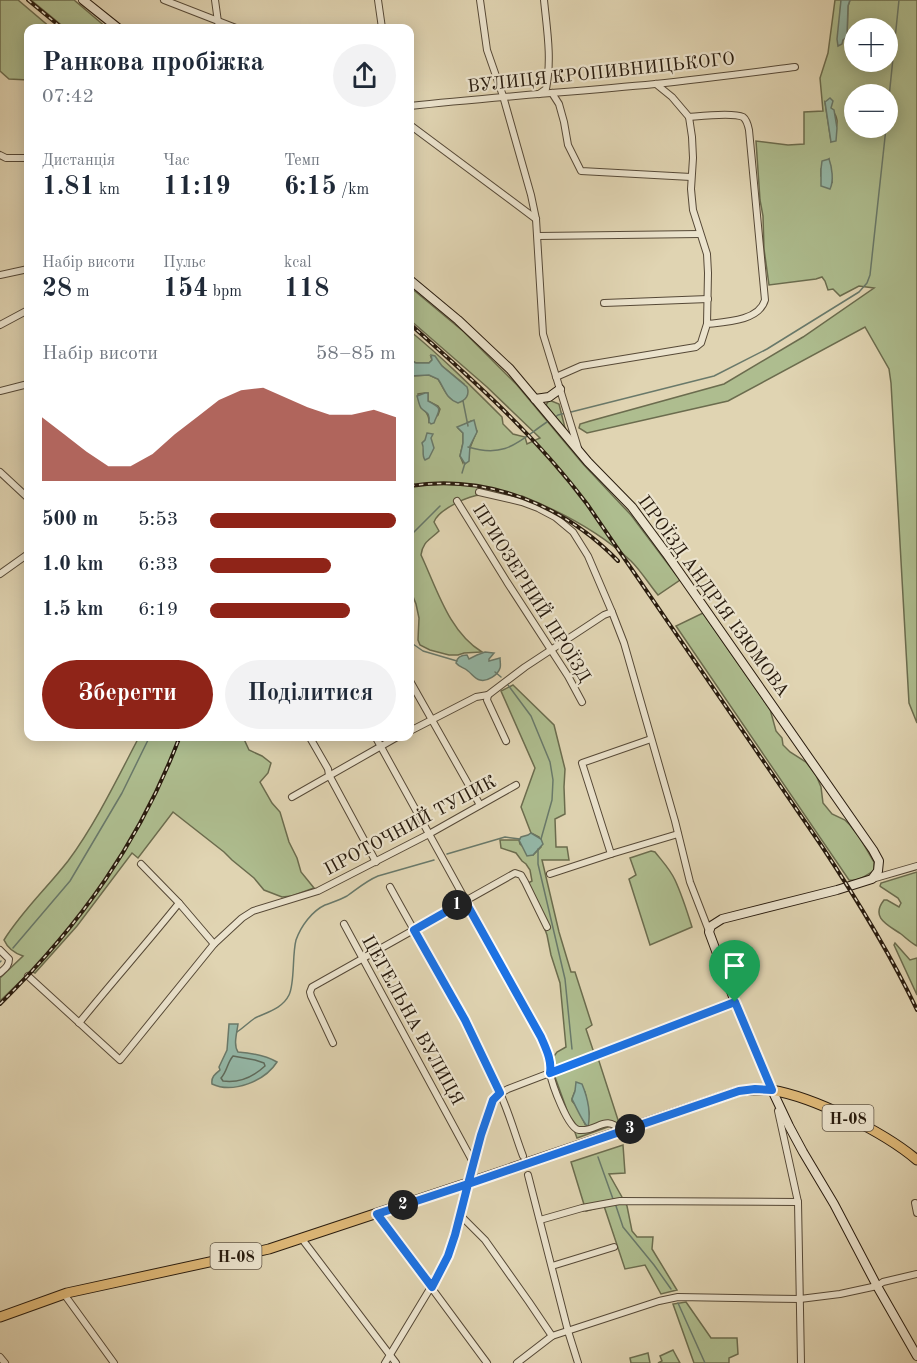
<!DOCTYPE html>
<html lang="uk">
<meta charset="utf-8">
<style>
body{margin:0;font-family:"Old Standard TT",serif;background:#f2f2f3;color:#1f2937;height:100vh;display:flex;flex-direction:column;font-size:22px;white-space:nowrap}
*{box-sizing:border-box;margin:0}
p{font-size:20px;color:#747a83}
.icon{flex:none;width:33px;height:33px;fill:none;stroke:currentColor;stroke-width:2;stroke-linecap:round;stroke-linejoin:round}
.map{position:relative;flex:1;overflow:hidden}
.panel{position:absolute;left:24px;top:24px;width:390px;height:717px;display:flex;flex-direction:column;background:#fff;border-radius:12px;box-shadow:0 3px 15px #0003}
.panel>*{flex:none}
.fabs{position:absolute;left:844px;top:18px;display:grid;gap:12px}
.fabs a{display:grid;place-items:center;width:54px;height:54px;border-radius:50%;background:#fff;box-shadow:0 3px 15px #0003;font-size:30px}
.pin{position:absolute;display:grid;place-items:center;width:51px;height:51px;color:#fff;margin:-62px -26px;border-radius:50% 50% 50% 0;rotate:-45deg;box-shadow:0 0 6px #0007}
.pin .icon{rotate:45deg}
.km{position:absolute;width:30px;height:30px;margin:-15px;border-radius:50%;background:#222;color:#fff;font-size:16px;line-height:30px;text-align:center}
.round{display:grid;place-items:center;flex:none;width:63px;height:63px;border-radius:32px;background:#f2f2f3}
.head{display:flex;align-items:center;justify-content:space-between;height:102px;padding:0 18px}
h1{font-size:27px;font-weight:800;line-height:45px}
.figures{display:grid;grid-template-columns:repeat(3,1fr);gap:9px;height:102px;padding:6px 18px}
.figures div{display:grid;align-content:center}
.figures b{font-size:26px;font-weight:800}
.figures small{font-size:16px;font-weight:400}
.figures p{font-size:16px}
.chart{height:168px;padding:12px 18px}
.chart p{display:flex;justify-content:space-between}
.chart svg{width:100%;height:108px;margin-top:6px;fill:#8f2418;opacity:.7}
.button{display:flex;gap:12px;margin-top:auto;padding:12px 18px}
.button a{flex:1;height:69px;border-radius:36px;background:#8f2418;color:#fff;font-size:24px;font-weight:800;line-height:69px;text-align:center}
.button a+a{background:#f2f2f3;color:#1f2937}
ul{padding:0 18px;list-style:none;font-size:20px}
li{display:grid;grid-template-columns:96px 72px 1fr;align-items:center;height:45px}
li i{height:15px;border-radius:8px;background:#8f2418}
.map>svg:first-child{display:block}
.green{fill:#aebd8f;stroke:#6b6c4e;stroke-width:1.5;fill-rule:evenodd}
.water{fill:#94b8a8;stroke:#69796a;stroke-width:1.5}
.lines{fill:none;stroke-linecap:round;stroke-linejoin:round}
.shore{stroke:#5e6a5b;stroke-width:1.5}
.stream{stroke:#69796a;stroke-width:1.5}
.street-casing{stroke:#564937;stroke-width:8}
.secondary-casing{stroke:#281b0e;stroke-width:10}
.primary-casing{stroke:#281b0e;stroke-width:11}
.street{stroke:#ebe3cd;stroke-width:6}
.secondary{stroke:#ebe3cd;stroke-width:8}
.primary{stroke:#e0ba79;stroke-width:9}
.rail-casing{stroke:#281b0e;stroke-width:4}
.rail{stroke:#ebe3cd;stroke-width:1.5;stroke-dasharray:4.5;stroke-linecap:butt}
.route-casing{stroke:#fff;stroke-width:12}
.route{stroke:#1a73e8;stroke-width:8}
.labels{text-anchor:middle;stroke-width:4.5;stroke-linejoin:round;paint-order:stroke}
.shield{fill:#ebe3cd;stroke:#625747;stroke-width:1.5}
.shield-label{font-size:16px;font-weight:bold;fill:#281b0e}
.street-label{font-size:18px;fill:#281b0e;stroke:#ebe3cd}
</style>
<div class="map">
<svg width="917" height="1363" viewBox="0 0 917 1363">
<rect width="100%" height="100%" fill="#e0d4b2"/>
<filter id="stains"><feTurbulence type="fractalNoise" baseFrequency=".00333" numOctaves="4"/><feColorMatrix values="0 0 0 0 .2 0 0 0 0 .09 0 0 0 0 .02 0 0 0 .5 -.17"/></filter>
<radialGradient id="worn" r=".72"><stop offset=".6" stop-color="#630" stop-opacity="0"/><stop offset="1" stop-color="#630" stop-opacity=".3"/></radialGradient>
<g class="green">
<path d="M 0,0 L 18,0 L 51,28 L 28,28 L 28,80 L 9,79 L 0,71 Z"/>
<path d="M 31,0 L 74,0 L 107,28 L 65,28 Z"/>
<path d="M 835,0 L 841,0 L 840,17 L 843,40 L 847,37 L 848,6 L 850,0 L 917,0 L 917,723 L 909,703 L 891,383 L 889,369 L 865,327 L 728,401 L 587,433 L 579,428 L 580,424 L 590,421 L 724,384 L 803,337 L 874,288 L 859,286 L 840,296 L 833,289 L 828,290 L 825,281 L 822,277 L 816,279 L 769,285 L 764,249 L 763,216 L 760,200 L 756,141 L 788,145 L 804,144 L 804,112 L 823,111 L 820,78 L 828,53 ZM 855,28 L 888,28 L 888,62 L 855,62 ZM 855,94 L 888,94 L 888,128 L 855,128 ZM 825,102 C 840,116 840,123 831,141 ZM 829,159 L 832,182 L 821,176 L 821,169 Z"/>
<path d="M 410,287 L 464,332 L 517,385 L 583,464 L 631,515 L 680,580 L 658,595 C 649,584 641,571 631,561 C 600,532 562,512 522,496 L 516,503 C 506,501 492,495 483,495 C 470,494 438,510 434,522 L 439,531 C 430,540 423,541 421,555 C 437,589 449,632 482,652 L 464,653 L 458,655 L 449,655 L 430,650 L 420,645 L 418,640 L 419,618 L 416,604 L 410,589 L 410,452 L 412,450 L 410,444 L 410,376 L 429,375 L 438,379 C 444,388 449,405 463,401 L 464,384 L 431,357 L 432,360 L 429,363 L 416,363 L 410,360 L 410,331 C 443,358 472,387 502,417 L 503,424 L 513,434 L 525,437 L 527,444 L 540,438 L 487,387 L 410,320 ZM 425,393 L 428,393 L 428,401 L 438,406 L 440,409 L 438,415 L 429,422 C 430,410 418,409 418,394 ZM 471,421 L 477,431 C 472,442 469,452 463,463 L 460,456 L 463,443 L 463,433 L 458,428 Z"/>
<path d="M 549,400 L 559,404 L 565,428 L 561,425 L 546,405 Z"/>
<path d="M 703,613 L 770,709 L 776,731 L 782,738 L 783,745 L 790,752 L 806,762 L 816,775 L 821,787 L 823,803 L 832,814 L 845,820 L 850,825 L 860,838 L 874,862 L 874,871 C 865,875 860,882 849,880 L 676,626 Z"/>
<path d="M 513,685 L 554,725 L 565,769 L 564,787 L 565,814 L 555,819 L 556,847 L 567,847 L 569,860 L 542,860 L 559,932 L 571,972 L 575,972 L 592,1025 L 586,1029 L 593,1050 L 598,1058 L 619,1123 L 577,1138 L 555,1077 L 552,1059 L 557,1052 L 566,1047 L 560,983 L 551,955 L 547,935 L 528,883 L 532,881 L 530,870 L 526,864 L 522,861 L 516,853 L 501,848 L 500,840 L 519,840 L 520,844 L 533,855 L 541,847 L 539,837 L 531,833 L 521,807 L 535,768 L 501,691 ZM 575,1091 L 585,1092 L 589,1114 L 585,1124 L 578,1108 L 572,1101 L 572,1099 Z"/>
<path d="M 139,737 L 243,737 L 249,750 L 262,756 L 271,763 L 268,773 L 260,782 L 272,803 L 280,812 L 289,842 L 297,858 L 301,872 L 314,888 L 292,896 L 282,897 L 264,890 L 254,878 L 232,860 L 224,852 L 173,812 L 138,858 L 132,853 L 77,926 L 35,973 L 31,971 L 0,1001 L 0,978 L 23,956 C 14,953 8,949 4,940 C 22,911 47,888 68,861 C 96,823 117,779 139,737 Z"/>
<path d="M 651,851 L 655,852 C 662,861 670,869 675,880 C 682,895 687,911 692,927 L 650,945 L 629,879 L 636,875 L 630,858 Z"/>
<path d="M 917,872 L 917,946 C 911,943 906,938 901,934 C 888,925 870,918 884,900 L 887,900 L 899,907 L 901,903 L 898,898 L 881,887 L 880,886 L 881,883 Z"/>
<path d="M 895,943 L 910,960 L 917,958 L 917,995 L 894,945 Z"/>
<path d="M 623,1145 L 625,1173 L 609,1174 L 627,1206 L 632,1231 L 637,1237 L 653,1237 L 652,1249 L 677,1290 L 661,1294 L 645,1265 L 625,1269 L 604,1206 L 586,1211 L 571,1162 Z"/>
<path d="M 686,1302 L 711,1338 L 737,1338 L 738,1354 L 729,1358 L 729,1363 L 694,1363 L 673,1304 Z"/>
<path d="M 673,1350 L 680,1363 L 658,1363 L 662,1361 L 660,1356 Z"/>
<path d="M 648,1353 L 650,1363 L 631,1363 L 630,1358 Z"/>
</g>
<g class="water">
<path d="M 841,0 L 850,0 L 848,6 L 847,37 L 843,40 L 842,44 L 838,46 L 837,39 Z"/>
<path d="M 830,98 L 833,101 L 831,108 L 834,110 L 837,128 L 836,141 L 831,142 L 825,102 Z"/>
<path d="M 829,159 C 832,167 834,181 830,189 L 821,186 L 821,169 L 822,161 Z"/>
<path d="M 431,355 L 435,356 L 442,366 L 467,387 C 470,395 466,400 458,403 C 446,399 445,389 438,379 L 429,375 L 410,376 L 410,360 L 416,363 L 429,363 L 432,360 Z"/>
<path d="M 425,393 L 428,393 L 428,401 C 444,409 439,409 434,423 L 431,424 L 429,422 C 430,412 426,413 421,408 C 419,405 418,399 417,396 Z"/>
<path d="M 474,420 L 477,432 L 470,446 L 469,461 L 465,464 L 460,456 L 463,443 L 463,433 L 457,427 Z"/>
<path d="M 427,433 L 433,434 L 431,438 L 434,448 L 429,458 L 425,460 C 421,455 425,449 422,443 L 425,440 Z"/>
<path d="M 485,652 L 494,653 L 489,659 L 489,661 L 500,658 C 500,661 501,666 500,668 C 498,675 487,682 480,680 C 475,679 472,674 468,671 C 464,667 460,668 456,663 C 457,657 461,655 467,655 L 469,659 L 477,655 Z"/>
<path d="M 531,833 L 541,839 L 543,844 L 533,855 L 527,856 L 519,840 L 521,837 L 528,835 Z"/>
<path d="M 229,1024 L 238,1024 C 237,1033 233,1045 238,1052 C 252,1053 265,1055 277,1062 C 265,1081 233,1094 212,1084 C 211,1077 215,1074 220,1070 L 219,1067 L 227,1050 Z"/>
<path d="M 576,1082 L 582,1084 C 587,1096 591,1113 588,1127 C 583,1123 575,1105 572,1099 L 575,1091 Z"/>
</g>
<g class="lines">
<path class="shore" d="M 233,1056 L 255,1060 L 264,1063 L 265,1066 C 253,1077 238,1083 223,1081 L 221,1078 C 227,1072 227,1063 233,1056 Z"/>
<g class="stream">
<path d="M 888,107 L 899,0"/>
<path d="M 463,401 L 468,426"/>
<path d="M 571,412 L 714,376 L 767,349 L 859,292 L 867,283 L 870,275 L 886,128"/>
<path d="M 554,418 L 558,415 L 566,413"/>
<path d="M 468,447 C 508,459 519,440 550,420"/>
<path d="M 462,473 L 465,463"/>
<path d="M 410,536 L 440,506"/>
<path d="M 413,644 L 423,651 L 457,661"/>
<path d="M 495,672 L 501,677"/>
<path d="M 508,685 L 531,716 L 550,762 L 553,780 L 552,800 L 541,839"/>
<path d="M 538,849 L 538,864 L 565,979 L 572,1049"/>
<path d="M 447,854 L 505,837 L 520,839"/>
<path d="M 13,948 L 70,881 L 122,793 L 150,736"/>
<path d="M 0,962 L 1,961"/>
<path d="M 237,1032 C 243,1028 249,1022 255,1018 C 267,1012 282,1009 289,995 C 295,983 292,955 296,940 C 301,926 312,911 325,905 C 333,902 340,900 347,896 C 357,889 366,881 378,876 L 434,860"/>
<path d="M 598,1157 L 613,1199"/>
<path d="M 615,1203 L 623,1227 L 654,1265 L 671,1289"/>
<path d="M 678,1303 L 705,1363"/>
</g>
<g class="street-casing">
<g id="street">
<path d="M 164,0 L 236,28"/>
<path d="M 215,0 L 218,22"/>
<path d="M 378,0 L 382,28"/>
<path d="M 480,0 L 487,50 L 503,96 L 531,195 L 536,219 L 543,334 L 578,448"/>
<path d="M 656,84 L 672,97 L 689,117 L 692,137 L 693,158 L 691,189 L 693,210 L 707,254 L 708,273 L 707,324"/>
<path d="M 552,93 L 559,104 L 564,122 L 568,145 L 581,171 L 691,177"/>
<path d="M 539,94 L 546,89 C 552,59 547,30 544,0"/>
<path d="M 410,106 C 491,97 573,92 655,84 C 702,79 748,73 795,67"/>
<path d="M 410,125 L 536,219"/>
<path d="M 0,155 L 6,158 L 28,158"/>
<path d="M 538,236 L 700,234"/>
<path d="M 0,275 L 28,269"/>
<path d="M 604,303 L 708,299"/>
<path d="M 0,325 L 28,310"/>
<path d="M 556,377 L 581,366 L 696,347 L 701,343 L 707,324 C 725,322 759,321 765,300 L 749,130 C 748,125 747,120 743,117 C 733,112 701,116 689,117"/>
<path d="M 0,391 L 28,384"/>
<path d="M 0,472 L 28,498"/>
<path d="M 479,492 L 522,502 L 538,508 L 555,517 L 573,532 L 588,556 L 612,612 L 624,643 L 675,821 L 690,882 L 709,931"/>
<path d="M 457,501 L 507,582 L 568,676 L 582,702"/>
<path d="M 0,574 L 28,554"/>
<path d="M 410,681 L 480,805"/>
<path d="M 488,695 L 487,700 L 506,741"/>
<path d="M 410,731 L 476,697 L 488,695 L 525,667 L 604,615 L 612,612"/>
<path d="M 309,736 L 328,769 L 329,775 L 376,862"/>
<path d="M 375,736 L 541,1037 C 543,1043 547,1048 549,1054 C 551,1061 550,1066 550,1073 C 552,1084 568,1129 579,1130 C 600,1132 602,1113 623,1131"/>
<path d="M 292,797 L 399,736"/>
<path d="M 611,854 L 582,763 L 651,739"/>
<path d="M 141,864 L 179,903 L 214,944"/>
<path d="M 550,874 L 611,854 L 678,834"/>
<path d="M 872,879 L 917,866"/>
<path d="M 390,887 C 427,955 468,1020 499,1091 C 509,1112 515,1135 523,1156"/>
<path d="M 344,924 L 473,1162"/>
<path d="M 0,950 L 9,959 C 9,966 5,968 0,973"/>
<path d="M 28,976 L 120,1060 L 214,944 L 242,918 L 253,911 L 318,891 L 429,834 L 516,785"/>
<path d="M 79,1023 C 112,982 147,943 179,903"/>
<path d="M 333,1043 L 311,996 L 310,992 L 312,987 L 515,873 L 521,875 L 525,882 L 547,927"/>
<path d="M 778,1111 L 798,1202 L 801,1363"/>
<path d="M 528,1175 L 568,1331 L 578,1363"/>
<path d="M 915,1203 L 917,1213"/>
<path d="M 377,1214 L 487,1363"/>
<path d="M 460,1215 L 485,1240 L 529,1302 L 552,1336"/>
<path d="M 540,1220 L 582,1208 L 620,1201 L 798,1202"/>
<path d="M 302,1239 L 396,1363"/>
<path d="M 552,1266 L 614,1247"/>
<path d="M 64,1294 L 114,1363"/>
<path d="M 0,1357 L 5,1363"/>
<path d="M 385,1363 L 431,1287 L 448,1256 L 455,1235 L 481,1135 L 493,1100 L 497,1095 L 508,1089 L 735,1002"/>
<path d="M 517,1363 L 552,1336 L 659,1301 L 678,1297 L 800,1299 L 840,1294 L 877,1286 L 883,1282 L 917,1274"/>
</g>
</g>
<g class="secondary-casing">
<g id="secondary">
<path d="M 83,0 L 118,28"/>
<path d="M 410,280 L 458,320 L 510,369 L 588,462 L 632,507 L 666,553 L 873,850 L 879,861 L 878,871 L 872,879 L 837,890 L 722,919 L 711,926 L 709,932 L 735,1002 L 772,1090 L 789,1126 L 803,1152 L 834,1204 L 877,1286 L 917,1356"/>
<path d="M 535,399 L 549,397 L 560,389"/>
</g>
</g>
<g class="primary-casing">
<path id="primary" d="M 0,1317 L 67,1293 L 269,1249 L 468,1183 L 739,1091 C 750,1090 760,1089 771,1090 C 814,1097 884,1132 917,1160"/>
</g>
<use href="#street" class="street"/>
<use href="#secondary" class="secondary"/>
<use href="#primary" class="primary"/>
<g class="rail-casing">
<g id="rail">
<path d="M 28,0 L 62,28"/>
<path d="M 410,324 C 473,380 536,436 587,504 L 821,845 C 856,898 890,953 917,1010"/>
<path d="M 410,486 C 487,474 564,505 618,561"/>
<path d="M 0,1004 C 80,925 140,842 180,736"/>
</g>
</g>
<use href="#rail" class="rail"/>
</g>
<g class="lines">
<g class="route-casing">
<path id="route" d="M 735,1002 L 550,1073 C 552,1060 546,1049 541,1037 L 465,901 L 414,930 L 465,1020 L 500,1093 L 493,1100 L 481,1135 L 468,1184 L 377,1214 L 432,1287 L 448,1256 L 455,1235 L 468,1184 L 739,1091 L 755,1089 L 772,1090 L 735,1002"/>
</g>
<use href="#route" class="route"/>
</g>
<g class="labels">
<g class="shield">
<rect x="822.5" y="1105" width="51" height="26" rx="4.5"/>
<rect x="210.5" y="1243" width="51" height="26" rx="4.5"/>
</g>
<g class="shield-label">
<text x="848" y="1124">Н-08</text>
<text x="236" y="1262">Н-08</text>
</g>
<g class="street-label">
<text transform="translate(601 72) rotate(-6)" y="6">ВУЛИЦЯ КРОПИВНИЦЬКОГО</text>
<text transform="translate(532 593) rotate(58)" y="6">ПРИОЗЕРНИЙ ПРОЇЗД</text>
<text transform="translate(714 596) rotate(54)" y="6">ПРОЇЗД АНДРІЯ ІЗЮМОВА</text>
<text transform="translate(410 825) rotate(-28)" y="6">ПРОТОЧНИЙ ТУПИК</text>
<text transform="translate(413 1020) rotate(61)" y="6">ЦЕГЕЛЬНА ВУЛИЦЯ</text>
</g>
</g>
<rect width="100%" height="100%" filter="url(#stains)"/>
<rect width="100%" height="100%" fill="url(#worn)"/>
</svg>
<div class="fabs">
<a>+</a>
<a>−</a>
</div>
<div class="pin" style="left:735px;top:1002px;background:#1e9e55"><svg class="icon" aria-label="arrive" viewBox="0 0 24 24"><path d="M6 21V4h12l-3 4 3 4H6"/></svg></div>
<b class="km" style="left:457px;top:905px">1</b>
<b class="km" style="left:403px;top:1205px">2</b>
<b class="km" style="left:630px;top:1129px">3</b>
<section class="panel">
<div class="head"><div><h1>Ранкова пробіжка</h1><p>07:42</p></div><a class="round"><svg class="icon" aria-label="share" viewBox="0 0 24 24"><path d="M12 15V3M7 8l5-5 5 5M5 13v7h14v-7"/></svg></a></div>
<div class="figures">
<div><p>Дистанція</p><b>1.81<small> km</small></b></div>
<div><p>Час</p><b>11:19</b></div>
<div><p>Темп</p><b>6:15<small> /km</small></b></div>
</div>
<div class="figures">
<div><p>Набір висоти</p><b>28<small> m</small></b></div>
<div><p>Пульс</p><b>154<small> bpm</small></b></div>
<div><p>kcal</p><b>118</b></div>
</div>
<div class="chart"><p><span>Набір висоти</span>58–85 m</p>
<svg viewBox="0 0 160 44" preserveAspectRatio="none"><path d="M0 44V18L10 25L20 32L30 38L40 38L50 33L60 25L70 18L80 11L90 7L100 6L110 10L120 14L130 17L140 17L150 15L160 18V44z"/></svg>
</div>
<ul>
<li><b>500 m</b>5:53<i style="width:100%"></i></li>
<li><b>1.0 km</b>6:33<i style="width:65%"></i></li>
<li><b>1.5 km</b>6:19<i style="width:75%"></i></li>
</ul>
<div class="button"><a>Зберегти</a><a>Поділитися</a></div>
</section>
</div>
